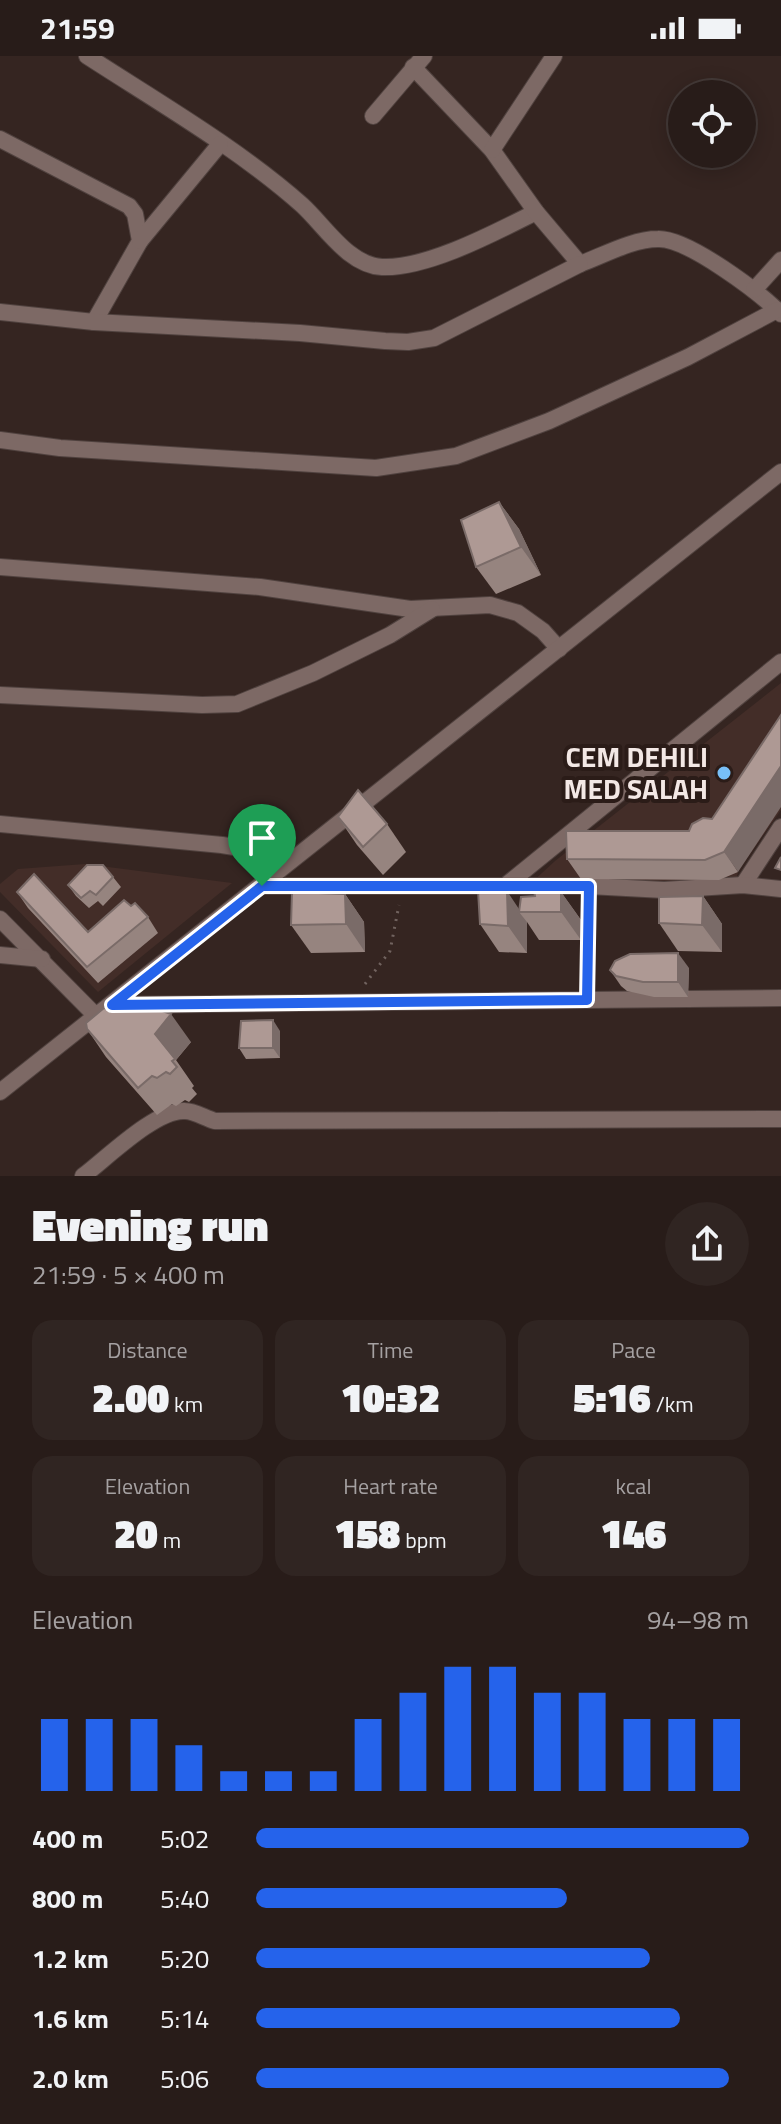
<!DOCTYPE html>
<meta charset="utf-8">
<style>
body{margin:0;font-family:"Titillium Web",sans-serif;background:#302522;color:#f1f3f6;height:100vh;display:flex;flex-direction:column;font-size:30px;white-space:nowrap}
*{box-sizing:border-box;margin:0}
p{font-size:26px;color:#a5a1a2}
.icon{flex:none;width:44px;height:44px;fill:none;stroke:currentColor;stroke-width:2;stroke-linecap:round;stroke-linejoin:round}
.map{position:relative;height:1120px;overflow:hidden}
.details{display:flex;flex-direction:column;background:#281c19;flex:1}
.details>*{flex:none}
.controls{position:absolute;left:668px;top:24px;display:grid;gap:16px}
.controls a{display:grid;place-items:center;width:88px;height:88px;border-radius:50%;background:#281c19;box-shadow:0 4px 20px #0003,0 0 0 2px #443a38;font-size:40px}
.pin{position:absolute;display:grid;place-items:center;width:68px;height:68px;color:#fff;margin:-82px -34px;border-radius:50% 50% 50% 0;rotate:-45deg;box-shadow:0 0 8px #0007}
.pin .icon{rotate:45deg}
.round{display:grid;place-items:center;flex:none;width:84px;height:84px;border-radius:42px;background:#302522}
.headline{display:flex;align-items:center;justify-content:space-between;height:136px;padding:0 32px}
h1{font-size:44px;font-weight:800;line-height:60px}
.metrics{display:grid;grid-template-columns:repeat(3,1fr);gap:12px;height:136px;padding:8px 32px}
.metrics div{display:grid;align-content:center;border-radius:20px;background:#302522;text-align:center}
.metrics b{font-size:40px;font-weight:800}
.metrics small{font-size:22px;font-weight:400}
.metrics p{font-size:22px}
.chart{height:224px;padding:16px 32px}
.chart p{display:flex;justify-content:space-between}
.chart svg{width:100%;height:144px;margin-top:8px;stroke:#2563eb;stroke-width:6}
ul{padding:0 32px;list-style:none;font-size:26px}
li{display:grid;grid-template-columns:128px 96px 1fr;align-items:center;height:60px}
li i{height:20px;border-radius:10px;background:#2563eb}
.status{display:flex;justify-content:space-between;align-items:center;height:56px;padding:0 40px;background:#281c19;direction:ltr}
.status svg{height:22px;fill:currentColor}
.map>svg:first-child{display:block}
.built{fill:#432d28}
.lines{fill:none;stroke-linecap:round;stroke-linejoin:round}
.street-casing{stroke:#50423f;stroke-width:18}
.path{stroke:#71635f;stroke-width:3;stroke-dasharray:2 6;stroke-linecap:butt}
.street{stroke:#7d6965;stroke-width:16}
.wall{fill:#96847f}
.shaded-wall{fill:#7a6b68}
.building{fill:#ae9994;stroke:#7a6b68;stroke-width:2}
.route-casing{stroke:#fff;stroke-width:16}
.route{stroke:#2563eb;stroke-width:10}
.poi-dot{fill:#78bff7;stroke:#2b1c18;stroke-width:3}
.labels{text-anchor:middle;stroke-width:8;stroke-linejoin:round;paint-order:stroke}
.poi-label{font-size:28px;font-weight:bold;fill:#f3e8e5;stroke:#2b1c18;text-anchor:end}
</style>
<div class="status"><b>21:59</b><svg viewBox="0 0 49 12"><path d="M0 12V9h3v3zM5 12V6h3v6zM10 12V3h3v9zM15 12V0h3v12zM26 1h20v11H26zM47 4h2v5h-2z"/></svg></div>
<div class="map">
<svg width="781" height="1120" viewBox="0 0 781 1120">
<rect width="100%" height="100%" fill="#352521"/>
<g class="built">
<path d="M 781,627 L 781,754 L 738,815 L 736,828 L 530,828 L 555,805 Z"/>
<path d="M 85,808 L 232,827 L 98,936 L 0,836 L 0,828 L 18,813 Z"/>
</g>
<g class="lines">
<g class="street-casing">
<g id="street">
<path d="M 87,0 C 158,46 239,93 302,149 C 325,170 348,209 382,211 C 427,213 496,176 536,156"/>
<path d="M 413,11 L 492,94 L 536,156 L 580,208 C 604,199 633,183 658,183 C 688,182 760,237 781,258"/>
<path d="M 373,60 L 424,0"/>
<path d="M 0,83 L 129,150 L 135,158 L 140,185 L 94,266"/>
<path d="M 492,94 L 554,0"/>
<path d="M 140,185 L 220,88"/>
<path d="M 754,234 L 781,204"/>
<path d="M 0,256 L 94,266 L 300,277 L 385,285 L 408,286 L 434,282 L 580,208"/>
<path d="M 0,384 L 60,392 L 376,412 L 456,400 L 549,365 L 688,301 L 777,254"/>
<path d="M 0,511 L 260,531 L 410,553 L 490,549 L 518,557 L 543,575 L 559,593"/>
<path d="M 0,639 L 202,649 L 237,648 L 313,617 L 390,579 L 432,553"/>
<path d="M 0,768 L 222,789 L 258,795 L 290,805"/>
<path d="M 743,829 L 781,771"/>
<path d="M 262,830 L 589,830 L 664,834 L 743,829 L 781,833"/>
<path d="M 505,830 L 781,606"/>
<path d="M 0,863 L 96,960"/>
<path d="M 0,899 L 42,903"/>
<path d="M 112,949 L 781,942"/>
<path d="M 0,1036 L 781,416"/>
<path d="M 83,1120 C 107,1102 156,1053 185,1055 C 194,1055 205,1062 215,1065 L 781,1063"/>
</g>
</g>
<g class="path">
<path d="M 587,926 L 588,846"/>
<path d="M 365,928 L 390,895 L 399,849"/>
</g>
<use href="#street" class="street"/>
</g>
<g class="wall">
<path d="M 499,446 L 519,473 L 541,519 L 496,538 L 476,511 Z"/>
<path d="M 338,761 L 387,768 L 406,796 L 383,819 L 357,789 Z"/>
<path d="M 703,762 L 738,816 L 719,824 L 581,823 L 567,803 L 689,775 Z"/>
<path d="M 113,821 L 121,831 L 103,850 L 98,845 L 89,852 L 76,840 L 68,829 Z"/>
<path d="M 17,836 L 88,876 L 131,850 L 148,861 L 158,877 L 98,927 L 28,852 Z"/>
<path d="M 561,836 L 581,864 L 581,884 L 539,884 L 527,866 L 527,897 L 499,896 L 480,868 L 520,853 L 535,840 Z"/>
<path d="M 345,838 L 364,866 L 365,896 L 311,897 L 291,869 Z"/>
<path d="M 703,840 L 722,868 L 722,896 L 678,895 L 659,867 Z"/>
<path d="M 689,912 L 688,941 L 654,941 L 627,935 L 621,930 L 610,914 Z"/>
<path d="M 87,973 L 191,986 L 176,1004 L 194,1030 L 192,1032 L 197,1038 L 189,1046 L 185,1044 L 176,1050 L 172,1048 L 157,1059 L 106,1001 Z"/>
<path d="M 280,975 L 280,1002 L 246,1003 L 239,992 Z"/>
</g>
<g class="shaded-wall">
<path d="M 499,446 L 519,473 L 541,519 L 521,491 Z"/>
<path d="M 781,710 L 781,751 L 738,816 L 724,796 Z"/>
<path d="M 507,835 L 521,856 L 519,856 L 527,866 L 527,897 L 508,870 Z"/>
<path d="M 561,836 L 581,864 L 581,884 L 561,856 Z"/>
<path d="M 345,838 L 364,866 L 365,896 L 346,868 Z"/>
<path d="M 703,840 L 722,868 L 722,896 L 702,869 Z"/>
<path d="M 678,897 L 689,912 L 688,941 L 678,926 Z"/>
<path d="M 171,958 L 191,986 L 176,1004 L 155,978 Z"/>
<path d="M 273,964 L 280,975 L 280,1002 L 273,992 Z"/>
</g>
<g class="building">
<path d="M 499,446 L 521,491 L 476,511 L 461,464 Z"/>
<path d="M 781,659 L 781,710 L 724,796 L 705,804 L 567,803 L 566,775 L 689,775 L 692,768 L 703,762 L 712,763 Z"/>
<path d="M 358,734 L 387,768 L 363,791 L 338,761 Z"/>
<path d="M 781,801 L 781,814 L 775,812 Z"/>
<path d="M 87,809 L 103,809 L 113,821 L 96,839 L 90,835 L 81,842 L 68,829 Z"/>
<path d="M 34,818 L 88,876 L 124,844 L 131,850 L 135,847 L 148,861 L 87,911 L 17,836 Z"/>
<path d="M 478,834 L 507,835 L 508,870 L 480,868 Z"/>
<path d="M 534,835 L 561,836 L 561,856 L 519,856 L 521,841 L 535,840 Z"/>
<path d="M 292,836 L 345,838 L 346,868 L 291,869 Z"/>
<path d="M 703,840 L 702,869 L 659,867 L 659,841 Z"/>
<path d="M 678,897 L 678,926 L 643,926 L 616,920 L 610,914 L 615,905 L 630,898 Z"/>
<path d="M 117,948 L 122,953 L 151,951 L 171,958 L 155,978 L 175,1003 L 172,1005 L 177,1011 L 170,1018 L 166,1016 L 157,1022 L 152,1020 L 138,1032 L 87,973 L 86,967 L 104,952 L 111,953 Z"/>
<path d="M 273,964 L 273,992 L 239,992 L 241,965 Z"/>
</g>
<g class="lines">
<g class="route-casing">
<path id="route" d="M 262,830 L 589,830 L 587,944 L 112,949 Z"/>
</g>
<use href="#route" class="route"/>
</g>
<circle class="poi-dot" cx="724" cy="717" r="8"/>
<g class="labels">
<g class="poi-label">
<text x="708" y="711">CEM DEHILI<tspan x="708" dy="32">MED SALAH</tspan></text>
</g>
</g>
</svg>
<div class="controls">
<a><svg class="icon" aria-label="locate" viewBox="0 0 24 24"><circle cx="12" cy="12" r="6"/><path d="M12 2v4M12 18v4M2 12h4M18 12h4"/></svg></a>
</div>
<div class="pin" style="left:262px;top:830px;background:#1e9e55"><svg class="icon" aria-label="arrive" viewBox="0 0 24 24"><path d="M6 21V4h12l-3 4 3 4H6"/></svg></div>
</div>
<section class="details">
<div class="headline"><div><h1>Evening run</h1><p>21:59 · 5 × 400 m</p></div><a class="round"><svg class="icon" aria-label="share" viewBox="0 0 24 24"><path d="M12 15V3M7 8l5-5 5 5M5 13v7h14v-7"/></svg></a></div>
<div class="metrics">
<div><p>Distance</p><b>2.00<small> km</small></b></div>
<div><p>Time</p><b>10:32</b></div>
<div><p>Pace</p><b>5:16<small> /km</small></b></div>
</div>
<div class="metrics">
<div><p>Elevation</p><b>20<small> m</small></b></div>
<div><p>Heart rate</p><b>158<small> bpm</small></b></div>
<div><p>kcal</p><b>146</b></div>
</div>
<div class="chart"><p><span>Elevation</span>94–98 m</p>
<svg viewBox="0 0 160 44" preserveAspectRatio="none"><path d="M5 44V22M15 44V22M25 44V22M35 44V30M45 44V38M55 44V38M65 44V38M75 44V22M85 44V14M95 44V6M105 44V6M115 44V14M125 44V14M135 44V22M145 44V22M155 44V22"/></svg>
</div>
<ul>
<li><b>400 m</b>5:02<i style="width:100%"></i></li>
<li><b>800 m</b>5:40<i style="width:63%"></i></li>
<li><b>1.2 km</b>5:20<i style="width:80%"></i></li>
<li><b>1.6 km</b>5:14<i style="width:86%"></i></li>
<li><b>2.0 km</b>5:06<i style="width:96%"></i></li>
</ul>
</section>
